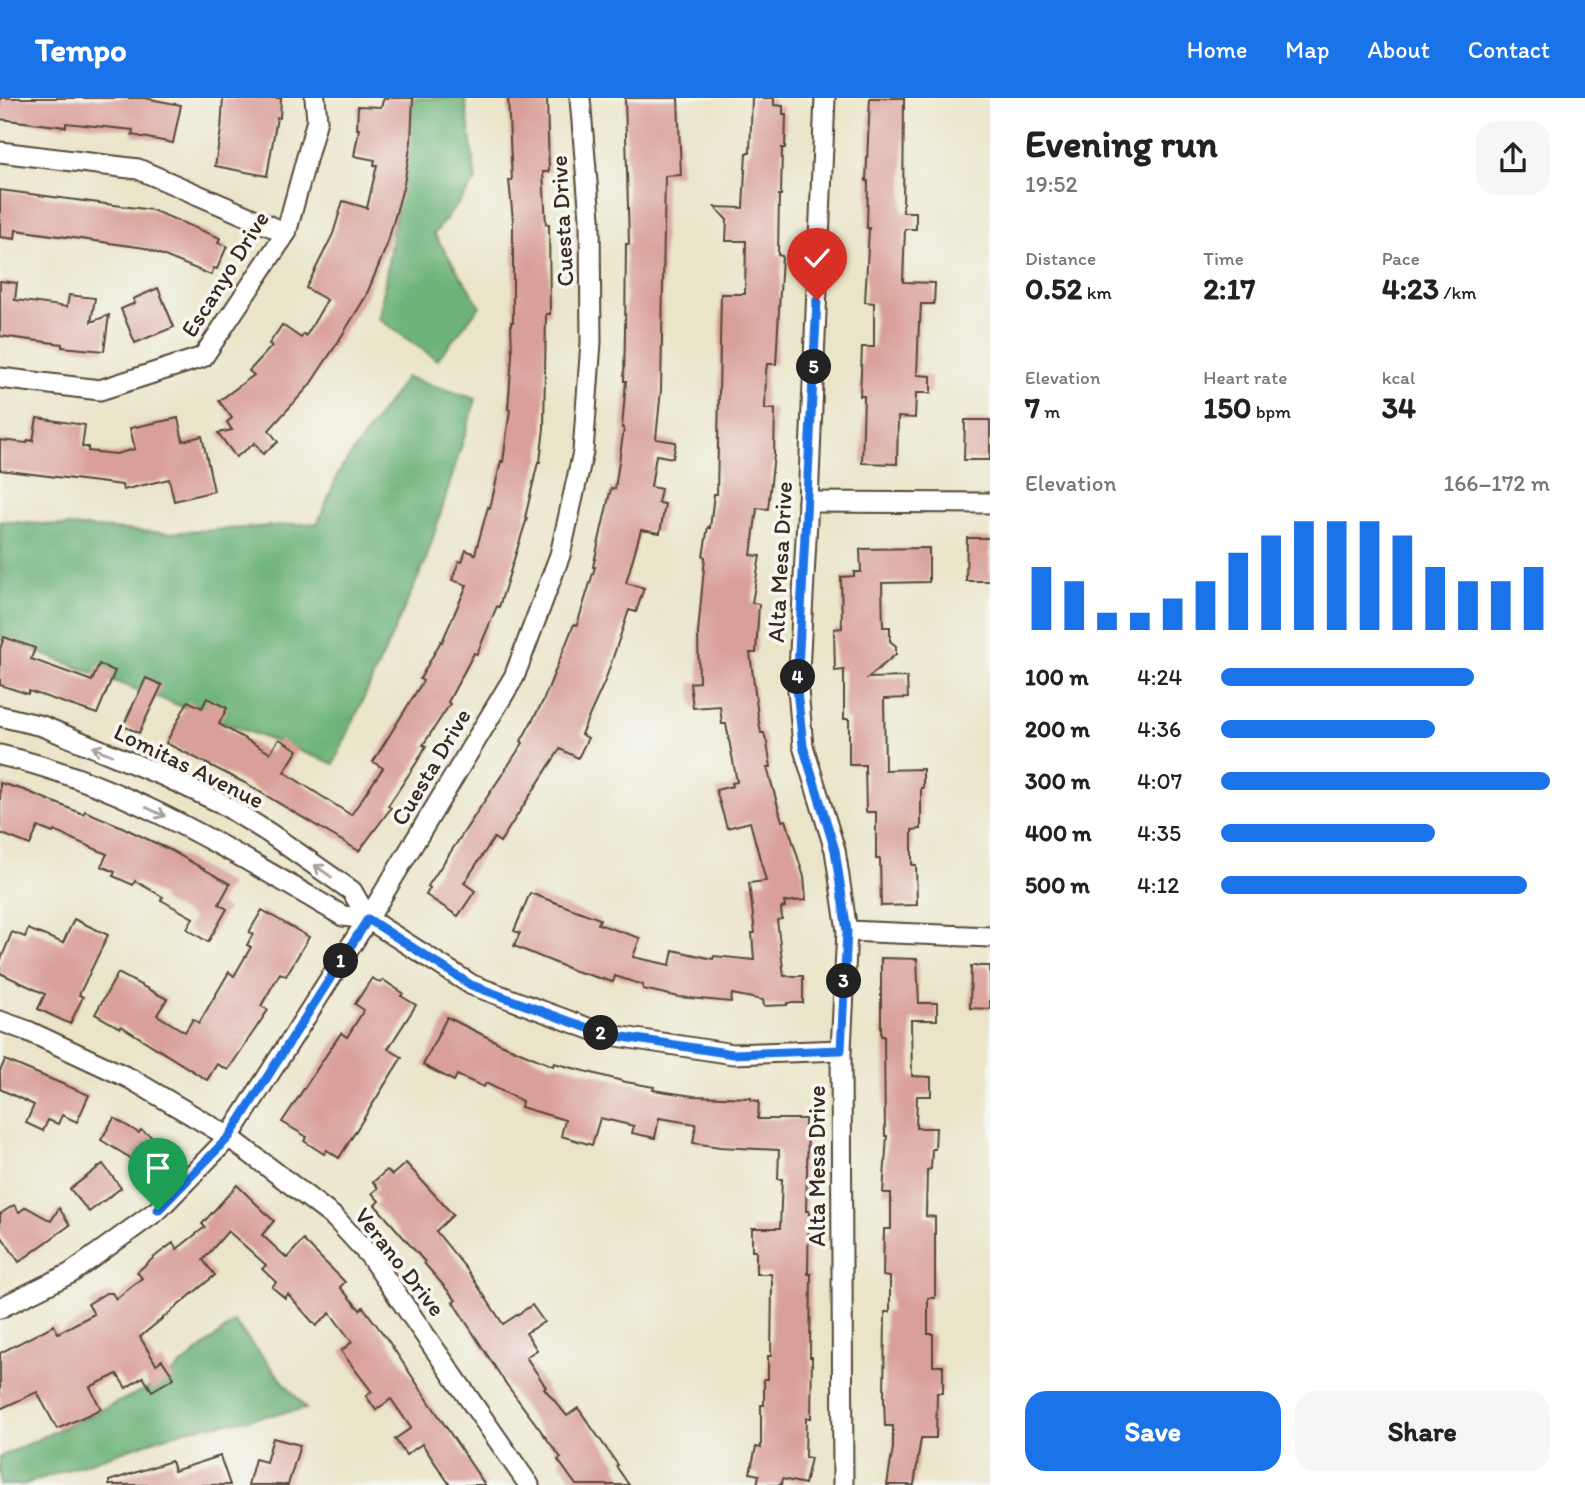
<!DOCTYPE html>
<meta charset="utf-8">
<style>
body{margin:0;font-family:Itim,sans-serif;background:#f6f6f6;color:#222;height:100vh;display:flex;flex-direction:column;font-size:26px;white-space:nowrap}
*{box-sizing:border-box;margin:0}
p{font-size:23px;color:#767676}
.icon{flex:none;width:38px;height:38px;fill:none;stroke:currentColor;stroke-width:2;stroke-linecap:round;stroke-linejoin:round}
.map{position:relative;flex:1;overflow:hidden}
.drawer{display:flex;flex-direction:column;background:#fff;width:595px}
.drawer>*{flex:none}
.pin{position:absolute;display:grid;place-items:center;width:60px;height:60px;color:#fff;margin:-72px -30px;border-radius:50% 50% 50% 0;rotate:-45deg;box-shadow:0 0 7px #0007}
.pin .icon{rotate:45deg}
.km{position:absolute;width:35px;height:35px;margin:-18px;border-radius:50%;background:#222;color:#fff;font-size:19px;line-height:35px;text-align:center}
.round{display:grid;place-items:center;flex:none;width:74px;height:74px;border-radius:21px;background:#f6f6f6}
.overview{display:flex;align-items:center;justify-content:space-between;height:119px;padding:0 35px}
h1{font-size:38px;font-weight:700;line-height:52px}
.stats{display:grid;grid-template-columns:repeat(3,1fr);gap:10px;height:119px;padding:7px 35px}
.stats div{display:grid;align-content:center}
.stats b{font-size:30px;font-weight:700}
.stats small{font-size:19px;font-weight:400}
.stats p{font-size:19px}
.chart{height:196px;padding:14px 35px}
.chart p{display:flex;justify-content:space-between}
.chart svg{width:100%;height:126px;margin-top:7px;stroke:#1a73e8;stroke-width:6}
.primary-button{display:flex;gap:14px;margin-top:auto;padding:14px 35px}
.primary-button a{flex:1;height:80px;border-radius:21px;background:#1a73e8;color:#fff;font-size:28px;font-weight:700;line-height:80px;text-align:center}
.primary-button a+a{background:#f6f6f6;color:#222}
ul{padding:0 35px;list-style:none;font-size:23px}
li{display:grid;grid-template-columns:112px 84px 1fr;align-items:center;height:52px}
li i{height:18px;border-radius:9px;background:#1a73e8}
header{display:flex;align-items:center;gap:42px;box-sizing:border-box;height:98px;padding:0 35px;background:#1a73e8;color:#fff}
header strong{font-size:33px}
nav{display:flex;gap:38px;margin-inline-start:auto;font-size:24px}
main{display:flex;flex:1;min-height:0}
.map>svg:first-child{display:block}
.forest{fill:#6eb379;stroke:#546e4c;stroke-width:2}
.building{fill:#d9a099}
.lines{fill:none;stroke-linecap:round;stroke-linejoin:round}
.minor-casing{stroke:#554638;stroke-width:23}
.minor{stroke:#fff;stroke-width:19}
.oneway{stroke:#a79f9a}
.route-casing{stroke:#fff;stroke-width:14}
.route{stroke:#1a73e8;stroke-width:9}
.labels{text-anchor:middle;stroke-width:7;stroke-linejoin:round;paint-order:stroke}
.street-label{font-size:24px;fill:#3b2a1e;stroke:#f6f6f2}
</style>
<header>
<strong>Tempo</strong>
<nav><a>Home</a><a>Map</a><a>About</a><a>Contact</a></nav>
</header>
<main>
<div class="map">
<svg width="990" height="1387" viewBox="0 0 990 1387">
<rect width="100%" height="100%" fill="#f6f6f2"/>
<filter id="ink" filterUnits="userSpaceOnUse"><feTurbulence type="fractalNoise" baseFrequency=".0143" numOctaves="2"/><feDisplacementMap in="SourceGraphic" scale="14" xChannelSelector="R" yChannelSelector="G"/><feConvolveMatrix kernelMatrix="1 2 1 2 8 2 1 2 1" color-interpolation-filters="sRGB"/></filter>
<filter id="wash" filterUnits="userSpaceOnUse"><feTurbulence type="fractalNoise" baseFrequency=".00686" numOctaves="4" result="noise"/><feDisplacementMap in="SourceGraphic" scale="28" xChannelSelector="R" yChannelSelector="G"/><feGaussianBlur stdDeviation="1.57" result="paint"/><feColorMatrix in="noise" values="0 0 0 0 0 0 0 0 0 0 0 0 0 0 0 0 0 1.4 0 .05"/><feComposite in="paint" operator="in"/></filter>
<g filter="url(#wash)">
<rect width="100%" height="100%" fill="#eae5c8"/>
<g class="forest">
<path d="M 414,0 L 465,0 L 476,83 L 434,136 L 480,208 L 437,262 L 379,221 Z"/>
<path d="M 406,279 L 476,301 L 426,462 L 334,666 L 0,540 L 0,423 L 167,435 L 318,425 L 339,374 Z"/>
<path d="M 234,1224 L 306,1311 L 185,1332 L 22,1387 L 0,1387 L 0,1359 L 161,1284 Z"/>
</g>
<g id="blocks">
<g class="building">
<path d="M 0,0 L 144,0 L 181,7 L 173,45 L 132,37 L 133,32 L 66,25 L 66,29 L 0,21 Z"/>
<path d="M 223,0 L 281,0 L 280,20 L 277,19 L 267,78 L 215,68 L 221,32 Z"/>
<path d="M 384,0 L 413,0 L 411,44 L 404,86 L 387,147 L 366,198 L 338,244 L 309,288 L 269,332 L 278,344 L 263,356 L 255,345 L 236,359 L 218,335 L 232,332 L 227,324 L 232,320 L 219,303 L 254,277 L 249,273 L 272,248 L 269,246 L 282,227 L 301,240 L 304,236 L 306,238 L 327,202 L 306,190 L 333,136 L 343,103 L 367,110 L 377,67 L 374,67 L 375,62 L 354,58 L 359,31 L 357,31 L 358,8 L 381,9 Z"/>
<path d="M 508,0 L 547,1 L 549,74 L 543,74 L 546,126 L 549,126 L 550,216 L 546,216 L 544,330 L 540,364 L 538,364 L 525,420 L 527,420 L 499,509 L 497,508 L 477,556 L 474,555 L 448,604 L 450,606 L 423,647 L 426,648 L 417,664 L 388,708 L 391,710 L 359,753 L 245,685 L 166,645 L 188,603 L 202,610 L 207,600 L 227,610 L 219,626 L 270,655 L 279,641 L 298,652 L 284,674 L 351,717 L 383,670 L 373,664 L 423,583 L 420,581 L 441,543 L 442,544 L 467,487 L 452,482 L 459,463 L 462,464 L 466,452 L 475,456 L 488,409 L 490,410 L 501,363 L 503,364 L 510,312 L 508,311 L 512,258 L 511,224 L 513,224 L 513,122 L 509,82 L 512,82 Z"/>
<path d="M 625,0 L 678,0 L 681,77 L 665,78 L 661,292 L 656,341 L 676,344 L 673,360 L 656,357 L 651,389 L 661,391 L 658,405 L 665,406 L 660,435 L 641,432 L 626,485 L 644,490 L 636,514 L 629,512 L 605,583 L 581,636 L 588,640 L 578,660 L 560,651 L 500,744 L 494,740 L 464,785 L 475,793 L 458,818 L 426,797 L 430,790 L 428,788 L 523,645 L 521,643 L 543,603 L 574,526 L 577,527 L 595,469 L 593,469 L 611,390 L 615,391 L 624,330 L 622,330 L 626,283 L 624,283 L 625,235 L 626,146 L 629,146 Z"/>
<path d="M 752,0 L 774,0 L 774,7 L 783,8 L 783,16 L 786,16 L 785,50 L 782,50 L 781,97 L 779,97 L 778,157 L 782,158 L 776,266 L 767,266 L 766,274 L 765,311 L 775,311 L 774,357 L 768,411 L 757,410 L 751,457 L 760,458 L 752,505 L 759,506 L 756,555 L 750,555 L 758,618 L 761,635 L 764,635 L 767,645 L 771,669 L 767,669 L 782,723 L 786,722 L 804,779 L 806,802 L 784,804 L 785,809 L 781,810 L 782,821 L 777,822 L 784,878 L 803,878 L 803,905 L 787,905 L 787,907 L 764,908 L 763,902 L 732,896 L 731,904 L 679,899 L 643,891 L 643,887 L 615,878 L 613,884 L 575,873 L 514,848 L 520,835 L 514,833 L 530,795 L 600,821 L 598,826 L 640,840 L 633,859 L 670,867 L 673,852 L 713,861 L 714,858 L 754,862 L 752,835 L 755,835 L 749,785 L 766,783 L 750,724 L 727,730 L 716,692 L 733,688 L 732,685 L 737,684 L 726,626 L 722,626 L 720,608 L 693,610 L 690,585 L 699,584 L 698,535 L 705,459 L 703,458 L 708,429 L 710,430 L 714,396 L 717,396 L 721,196 L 745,196 L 746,143 L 726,143 L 727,122 L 715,109 L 743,110 L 746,55 L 750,55 Z"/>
<path d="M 870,0 L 904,0 L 903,114 L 916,114 L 916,131 L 905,131 L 903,184 L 935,185 L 934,206 L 921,206 L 920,225 L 919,225 L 917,277 L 931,278 L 931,295 L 916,295 L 915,320 L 898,319 L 897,366 L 862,365 L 864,298 L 860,298 L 862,249 L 874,249 L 874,205 L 865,204 L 869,130 L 867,130 L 868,83 L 866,83 Z"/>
<path d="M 0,92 L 152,112 L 220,140 L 218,145 L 227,148 L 217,171 L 214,170 L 211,177 L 145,150 L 16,132 L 15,141 L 0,139 Z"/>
<path d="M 0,183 L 17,185 L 15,202 L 67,209 L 69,197 L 95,200 L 91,224 L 109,217 L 104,253 L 62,249 L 62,246 L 0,238 Z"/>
<path d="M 158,190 L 174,229 L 135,245 L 121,211 L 135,205 L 133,201 Z"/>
<path d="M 37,320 L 85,327 L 82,349 L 88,349 L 88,353 L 116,356 L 135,351 L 130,330 L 178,320 L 183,343 L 202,338 L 214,393 L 174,403 L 169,381 L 123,392 L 122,387 L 0,372 L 0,342 L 27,345 L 28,342 L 33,343 Z"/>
<path d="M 965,322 L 990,322 L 990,362 L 964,362 Z"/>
<path d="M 967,440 L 990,440 L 990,483 L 966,483 Z"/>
<path d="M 929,450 L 929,484 L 882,485 L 883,529 L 890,529 L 890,543 L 896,548 L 896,556 L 868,580 L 907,579 L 908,600 L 884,601 L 885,672 L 923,671 L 923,690 L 921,690 L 921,731 L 912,732 L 912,767 L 916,767 L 917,807 L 881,808 L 880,761 L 876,761 L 876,714 L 866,714 L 865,667 L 849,667 L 849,621 L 844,621 L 844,572 L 835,573 L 834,531 L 842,530 L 841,479 L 854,478 L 854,474 L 861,474 L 860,451 Z"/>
<path d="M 4,539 L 35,550 L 31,561 L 92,583 L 99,566 L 115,573 L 97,616 L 29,593 L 28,596 L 0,587 L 0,551 Z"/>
<path d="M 146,580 L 162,587 L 139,635 L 123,628 Z"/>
<path d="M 0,685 L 24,692 L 83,716 L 85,713 L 120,728 L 170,752 L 230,786 L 219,806 L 227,811 L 208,844 L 187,831 L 193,820 L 161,802 L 163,799 L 135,783 L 133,787 L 113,778 L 115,774 L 101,768 L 107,756 L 54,733 L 53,735 L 38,729 L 30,747 L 0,735 Z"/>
<path d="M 262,812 L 309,839 L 286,878 L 280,875 L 261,908 L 268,912 L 228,972 L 217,966 L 207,982 L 121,928 L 120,930 L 95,916 L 118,875 L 167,901 L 157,917 L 185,934 L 193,921 L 199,925 L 229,874 L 234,878 L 251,849 L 247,847 L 253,836 L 249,834 Z"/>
<path d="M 74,821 L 108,837 L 79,897 L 83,899 L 70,926 L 38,911 L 45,896 L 0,875 L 0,864 L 12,834 L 25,839 L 28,831 L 63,845 Z"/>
<path d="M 881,860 L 917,861 L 919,905 L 937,905 L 937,922 L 911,922 L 912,978 L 931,979 L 931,998 L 917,998 L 916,1030 L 936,1030 L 935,1051 L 932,1051 L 931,1071 L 927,1072 L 926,1118 L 935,1119 L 935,1200 L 928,1200 L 928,1236 L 933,1236 L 933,1268 L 943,1268 L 943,1295 L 937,1295 L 936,1340 L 921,1340 L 914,1387 L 887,1387 L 893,1350 L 893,1328 L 885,1328 L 884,1301 L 885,1214 L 890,1214 L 890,1179 L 883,1178 L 884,1131 L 891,1131 L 891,1095 L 883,1095 L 887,1038 L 885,1038 L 884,938 L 881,938 Z"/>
<path d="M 971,868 L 990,868 L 990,911 L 970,910 Z"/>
<path d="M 372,880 L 381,885 L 383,882 L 403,895 L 401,898 L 416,907 L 388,951 L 402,959 L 339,1060 L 327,1052 L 324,1056 L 304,1043 L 307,1039 L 282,1024 L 341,935 L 347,939 L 364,912 L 355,906 Z"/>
<path d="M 447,919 L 501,946 L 553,968 L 554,965 L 626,984 L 654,989 L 653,992 L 693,998 L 751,1000 L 751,1002 L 759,1003 L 758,1021 L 805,1021 L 805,1029 L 808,1029 L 806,1113 L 809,1113 L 808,1176 L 811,1176 L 810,1259 L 812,1259 L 811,1320 L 806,1320 L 805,1359 L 811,1360 L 805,1386 L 782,1381 L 781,1387 L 757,1387 L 759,1377 L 750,1375 L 756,1349 L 761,1350 L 761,1307 L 764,1307 L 764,1281 L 768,1281 L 768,1258 L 771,1258 L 772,1184 L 771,1176 L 756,1176 L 756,1153 L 752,1153 L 752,1130 L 780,1130 L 782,1081 L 778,1081 L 779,1052 L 720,1049 L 693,1045 L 696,1026 L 659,1020 L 655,1040 L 632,1035 L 634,1028 L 600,1020 L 592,1047 L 561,1038 L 565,1022 L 521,1009 L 522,1003 L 486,985 L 484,989 L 457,977 L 454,983 L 423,967 Z"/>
<path d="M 5,962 L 89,997 L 77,1024 L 62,1017 L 58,1026 L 48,1022 L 43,1033 L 26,1025 L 34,1007 L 0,991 L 0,973 Z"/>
<path d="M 114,1020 L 139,1035 L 141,1032 L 162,1045 L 147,1070 L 101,1042 Z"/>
<path d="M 406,1065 L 453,1117 L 436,1133 L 468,1173 L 503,1226 L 532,1207 L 544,1224 L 526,1235 L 537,1252 L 526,1259 L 546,1289 L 544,1290 L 567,1318 L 578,1310 L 618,1367 L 616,1368 L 629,1387 L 576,1387 L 558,1362 L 561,1360 L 504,1283 L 453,1204 L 456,1202 L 424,1165 L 425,1164 L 375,1107 L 379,1103 L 372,1095 L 378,1090 L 373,1084 L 387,1072 L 392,1077 Z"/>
<path d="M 103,1066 L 121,1090 L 89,1114 L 70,1091 Z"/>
<path d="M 237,1087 L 274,1123 L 262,1137 L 287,1160 L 303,1142 L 345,1184 L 340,1189 L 360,1212 L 363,1209 L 387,1241 L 485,1387 L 450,1387 L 422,1346 L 406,1357 L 395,1341 L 411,1330 L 391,1301 L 376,1312 L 366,1298 L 372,1294 L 341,1253 L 352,1244 L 330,1215 L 316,1228 L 288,1196 L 285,1200 L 272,1189 L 276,1184 L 262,1171 L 266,1167 L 228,1133 L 203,1162 L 215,1177 L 140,1239 L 156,1266 L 162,1262 L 174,1280 L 152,1293 L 143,1279 L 126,1290 L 117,1276 L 90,1289 L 101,1311 L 57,1331 L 37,1294 L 0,1311 L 0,1255 L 54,1227 L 58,1235 L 94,1216 L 88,1206 L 106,1195 L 112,1195 L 116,1201 L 142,1180 L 137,1174 L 158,1156 L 173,1145 L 177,1151 L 205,1129 L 202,1126 Z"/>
<path d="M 14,1107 L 19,1114 L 26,1109 L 51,1123 L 59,1110 L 70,1127 L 19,1164 L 0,1136 L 0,1116 Z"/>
<path d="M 273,1340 L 300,1347 L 288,1387 L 248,1387 L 255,1361 L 266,1364 Z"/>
<path d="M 220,1358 L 230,1387 L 109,1387 L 109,1383 L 171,1363 L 174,1373 Z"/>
</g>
</g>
</g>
<g filter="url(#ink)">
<use href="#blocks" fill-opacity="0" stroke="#554638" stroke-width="2"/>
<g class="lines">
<g class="minor-casing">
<g id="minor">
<path d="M 825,0 L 808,404 L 798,592 L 803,648 L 835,752 L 847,833 L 841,952 L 843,1387"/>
<path d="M 0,54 L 138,71 L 286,135"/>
<path d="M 0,280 L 100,292 L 203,259 L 286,135 L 317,22 L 315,0"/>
<path d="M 808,404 L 990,405"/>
<path d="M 0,618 L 42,628 L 164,678 L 221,705 L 269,735 L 352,793 L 368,821"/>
<path d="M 0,657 C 123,685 235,755 343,818 L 368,821 L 472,887 L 604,936 L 733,956 L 841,952"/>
<path d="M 847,833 L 990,839"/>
<path d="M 0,923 L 28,933 L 131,981 L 229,1039 L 335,1120 L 370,1158 L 529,1387"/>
<path d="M 0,1210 L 71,1175 L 158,1112 L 229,1039 L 368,821 L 514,579 L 560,457 L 583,354 L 591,244 L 590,120 L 580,0"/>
</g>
</g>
<use href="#minor" class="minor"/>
</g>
<defs><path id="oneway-shaft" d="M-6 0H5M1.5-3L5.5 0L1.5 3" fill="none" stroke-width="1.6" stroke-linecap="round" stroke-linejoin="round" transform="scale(1.75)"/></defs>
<g class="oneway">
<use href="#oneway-shaft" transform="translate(102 653) rotate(-158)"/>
<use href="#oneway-shaft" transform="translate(156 714) rotate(25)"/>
<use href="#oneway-shaft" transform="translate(323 773) rotate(-145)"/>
</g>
</g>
<g class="lines" filter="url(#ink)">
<g class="route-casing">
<path id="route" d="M 158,1112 L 229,1039 L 368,821 L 471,887 L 604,936 L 733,956 L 841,952 L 847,833 L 835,752 L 803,648 L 797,592 L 817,202"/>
</g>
<use href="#route" class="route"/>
</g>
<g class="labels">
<g class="street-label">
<text transform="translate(562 123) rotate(-93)" y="8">Cuesta Drive</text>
<text transform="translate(225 176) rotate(-58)" y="8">Escanyo Drive</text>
<text transform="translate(780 464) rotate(-87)" y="8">Alta Mesa Drive</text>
<text transform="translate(189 668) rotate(26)" y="8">Lomitas Avenue</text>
<text transform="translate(431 669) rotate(-59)" y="8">Cuesta Drive</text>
<text transform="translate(817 1068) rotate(-90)" y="8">Alta Mesa Drive</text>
<text transform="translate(400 1164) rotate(52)" y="8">Verano Drive</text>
</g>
</g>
</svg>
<div class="pin" style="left:158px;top:1112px;background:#1e9e55"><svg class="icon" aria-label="arrive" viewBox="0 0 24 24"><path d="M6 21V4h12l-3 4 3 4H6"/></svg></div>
<div class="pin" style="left:817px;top:202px;background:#d93025"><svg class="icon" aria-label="check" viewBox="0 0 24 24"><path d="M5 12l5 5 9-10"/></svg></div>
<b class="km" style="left:341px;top:863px">1</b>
<b class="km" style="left:601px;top:935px">2</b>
<b class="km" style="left:844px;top:883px">3</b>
<b class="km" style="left:798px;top:579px">4</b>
<b class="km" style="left:814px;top:269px">5</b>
</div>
<section class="drawer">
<div class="overview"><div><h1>Evening run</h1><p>19:52</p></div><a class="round"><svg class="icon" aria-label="share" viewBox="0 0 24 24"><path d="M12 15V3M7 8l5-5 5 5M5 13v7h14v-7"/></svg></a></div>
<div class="stats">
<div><p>Distance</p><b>0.52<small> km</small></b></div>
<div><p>Time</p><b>2:17</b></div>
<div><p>Pace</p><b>4:23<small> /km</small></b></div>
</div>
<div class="stats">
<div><p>Elevation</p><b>7<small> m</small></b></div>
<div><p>Heart rate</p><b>150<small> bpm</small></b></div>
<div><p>kcal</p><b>34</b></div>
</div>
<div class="chart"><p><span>Elevation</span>166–172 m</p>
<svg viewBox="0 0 160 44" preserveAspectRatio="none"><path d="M5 44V22M15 44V27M25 44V38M35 44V38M45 44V33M55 44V27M65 44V17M75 44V11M85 44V6M95 44V6M105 44V6M115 44V11M125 44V22M135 44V27M145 44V27M155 44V22"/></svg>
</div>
<ul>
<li><b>100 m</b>4:24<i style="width:77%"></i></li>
<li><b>200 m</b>4:36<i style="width:65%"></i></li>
<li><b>300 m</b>4:07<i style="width:100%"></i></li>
<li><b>400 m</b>4:35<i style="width:65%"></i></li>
<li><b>500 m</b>4:12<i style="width:93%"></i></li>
</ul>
<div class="primary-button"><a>Save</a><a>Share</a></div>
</section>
</main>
